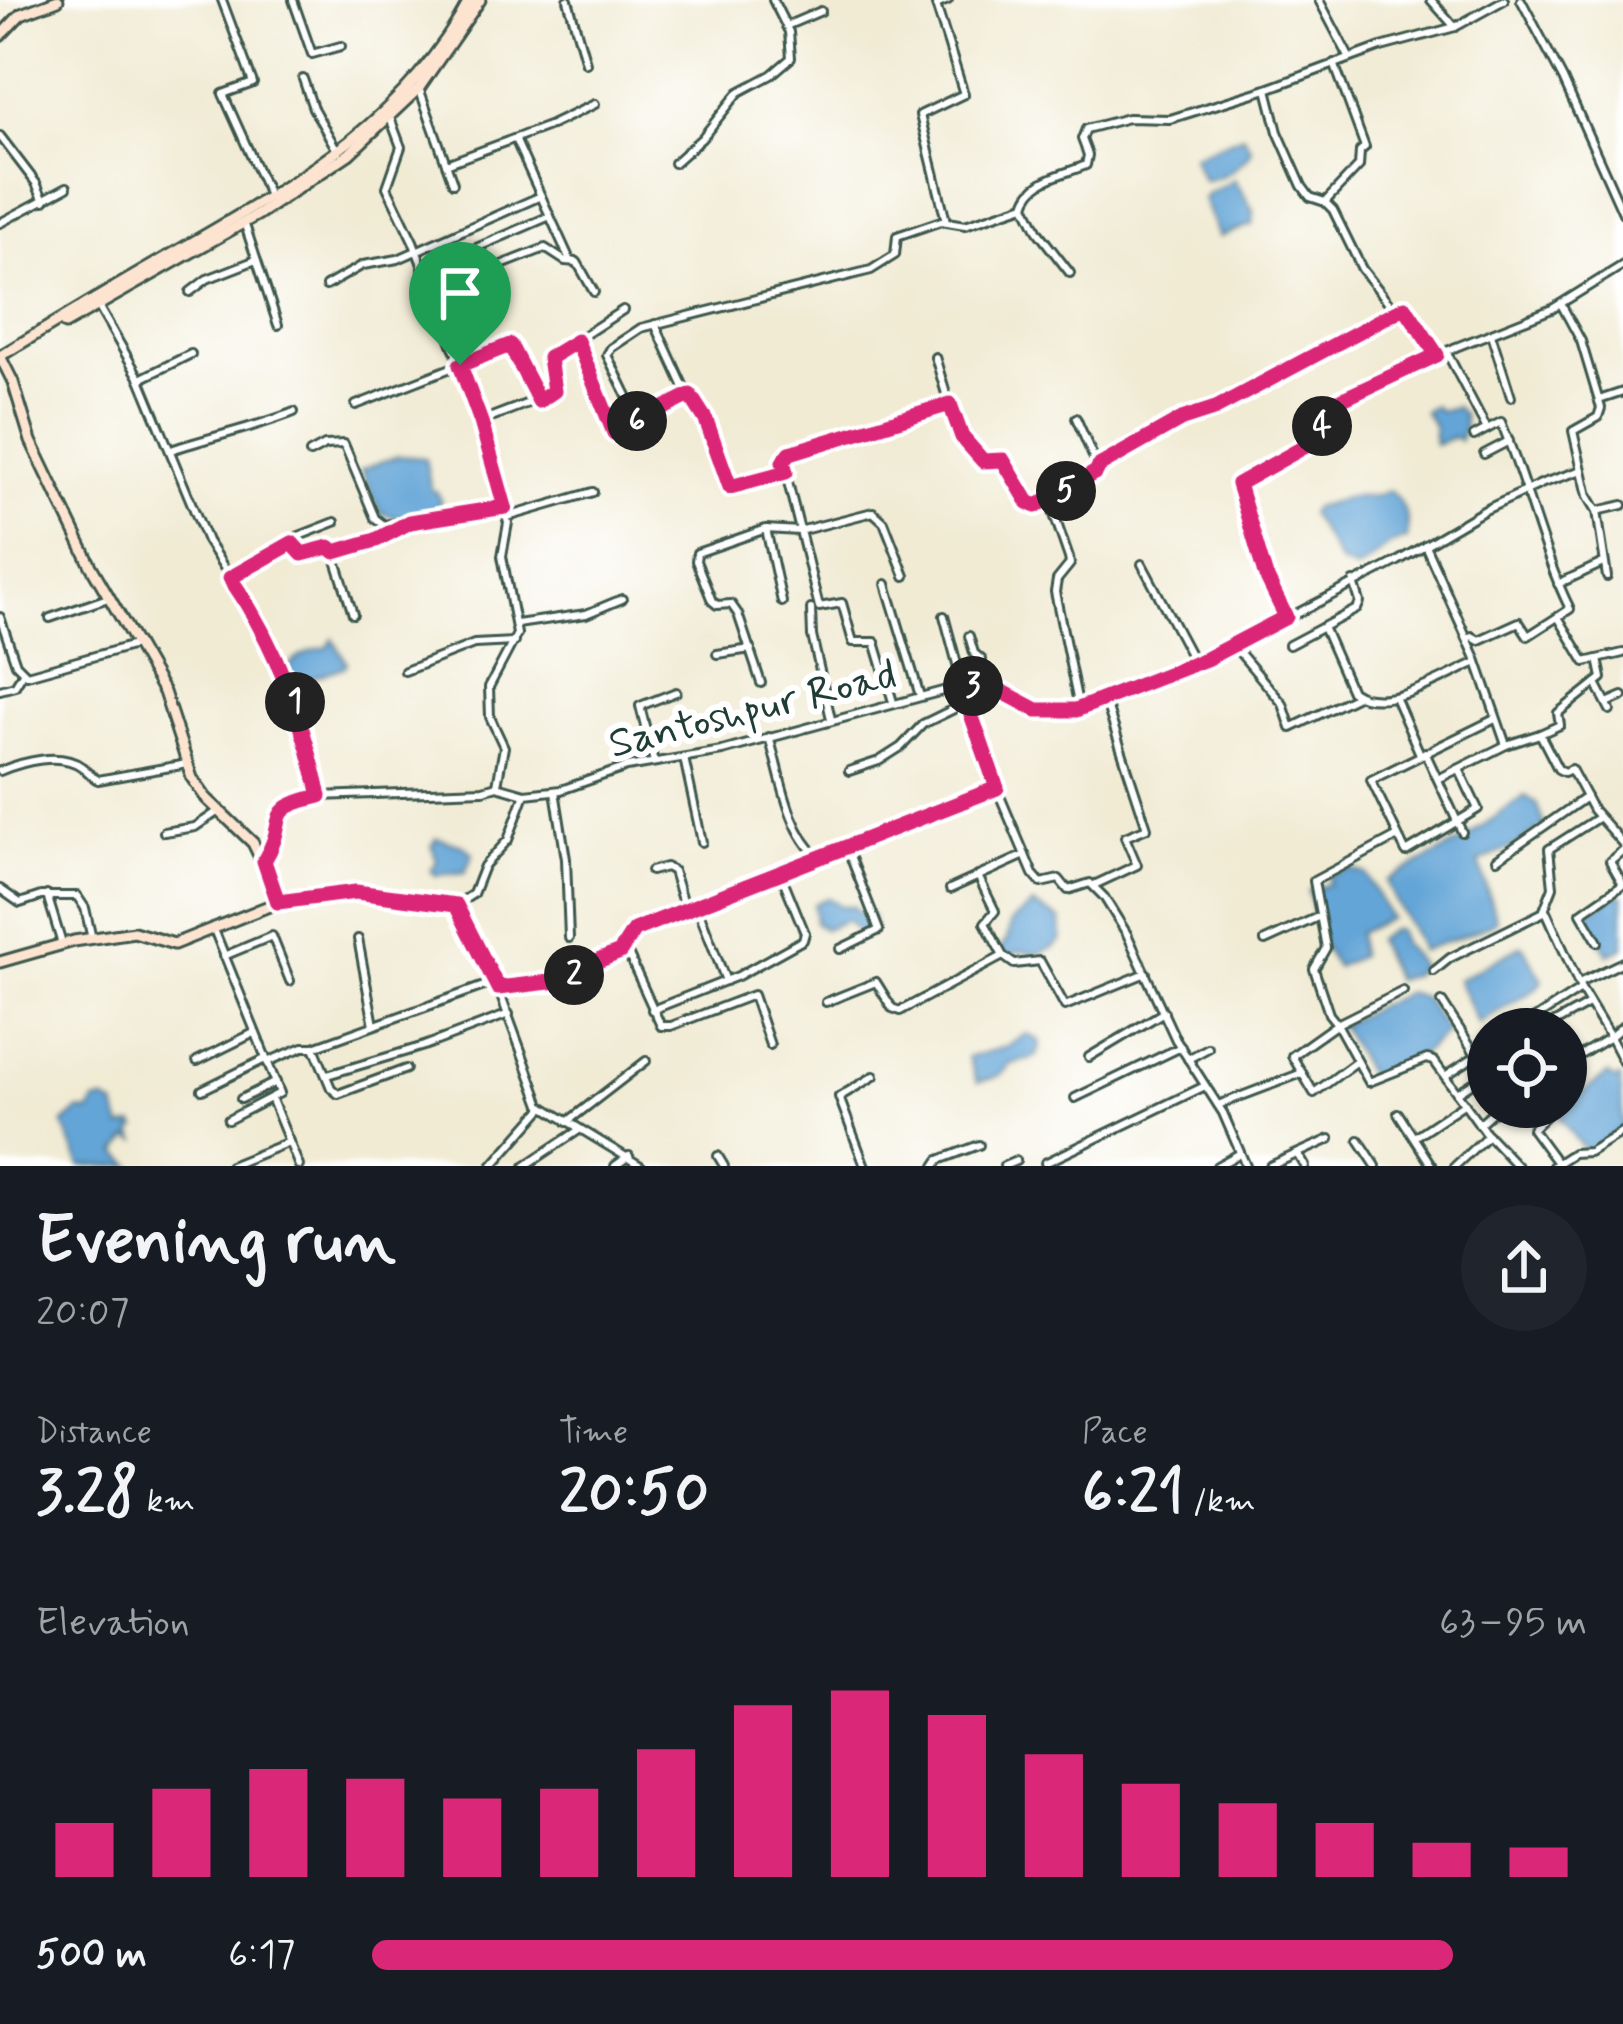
<!DOCTYPE html>
<meta charset="utf-8">
<style>
body{margin:0;font-family:Mynerve,sans-serif;background:#20242c;color:#f1f3f6;height:100vh;display:flex;flex-direction:column;font-size:45px;white-space:nowrap}
*{box-sizing:border-box;margin:0}
p{font-size:39px;color:#9ea1a6}
.icon{flex:none;width:66px;height:66px;fill:none;stroke:currentColor;stroke-width:2;stroke-linecap:round;stroke-linejoin:round}
.map{position:relative;height:1166px;overflow:hidden}
.details{display:flex;flex-direction:column;background:#171b24;flex:1}
.details>*{flex:none}
.controls{position:absolute;left:1467px;top:1008px;display:grid;gap:24px}
.controls a{display:grid;place-items:center;width:120px;height:120px;border-radius:50%;background:#171b24;box-shadow:0 3px 9px #0004;font-size:60px}
.pin{position:absolute;display:grid;place-items:center;width:102px;height:102px;color:#fff;margin:-123px -51px;border-radius:50% 50% 50% 0;rotate:-45deg;box-shadow:0 0 12px #0007}
.pin .icon{rotate:45deg}
.km{position:absolute;width:60px;height:60px;margin:-30px;border-radius:50%;background:#222;color:#fff;font-size:33px;line-height:60px;text-align:center}
.round{display:grid;place-items:center;flex:none;width:126px;height:126px;border-radius:63px;background:#20242c}
.head{display:flex;align-items:center;justify-content:space-between;height:204px;padding:0 36px}
h1{font-size:66px;font-weight:700;line-height:90px}
.stats{display:grid;grid-template-columns:repeat(3,1fr);gap:18px;height:204px;padding:12px 36px}
.stats div{display:grid;align-content:center}
.stats b{font-size:60px;font-weight:700}
.stats small{font-size:33px;font-weight:400}
.stats p{font-size:33px}
.chart{height:336px;padding:24px 36px}
.chart p{display:flex;justify-content:space-between}
.chart svg{width:100%;height:216px;margin-top:12px;stroke:#db2777;stroke-width:6}
ul{padding:0 36px;list-style:none;font-size:39px}
li{display:grid;grid-template-columns:192px 144px 1fr;align-items:center;height:90px}
li i{height:30px;border-radius:15px;background:#db2777}
.map>svg:first-child{display:block}
.water{fill:#64a5d7;stroke:#427186;stroke-width:3}
.lines{fill:none;stroke-linecap:round;stroke-linejoin:round}
.street-casing{stroke:#3e574c;stroke-width:12}
.secondary-casing{stroke:#3e574c;stroke-width:15}
.street{stroke:#fff;stroke-width:6}
.secondary{stroke:#fde4d1;stroke-width:9}
.route-casing{stroke:#fff;stroke-width:24}
.route{stroke:#db2777;stroke-width:15}
.labels{text-anchor:middle;stroke-width:12;stroke-linejoin:round;paint-order:stroke}
.street-label{font-size:42px;fill:#1f3d34;stroke:#fff}
</style>
<div class="map">
<svg width="1623" height="1166" viewBox="0 0 1623 1166">
<rect width="100%" height="100%" fill="#fff"/>
<filter id="ink" filterUnits="userSpaceOnUse"><feTurbulence type="fractalNoise" baseFrequency=".00833" numOctaves="2"/><feDisplacementMap in="SourceGraphic" scale="24" xChannelSelector="R" yChannelSelector="G"/><feConvolveMatrix kernelMatrix="1 2 1 2 8 2 1 2 1" color-interpolation-filters="sRGB"/></filter>
<filter id="wash" filterUnits="userSpaceOnUse"><feTurbulence type="fractalNoise" baseFrequency=".004" numOctaves="4" result="noise"/><feDisplacementMap in="SourceGraphic" scale="48" xChannelSelector="R" yChannelSelector="G"/><feGaussianBlur stdDeviation="2.7" result="paint"/><feColorMatrix in="noise" values="0 0 0 0 0 0 0 0 0 0 0 0 0 0 0 0 0 1.4 0 .05"/><feComposite in="paint" operator="in"/></filter>
<g filter="url(#wash)">
<rect width="100%" height="100%" fill="#f1ebd4"/>
<g class="water">
<path d="M 1243,135 L 1251,149 C 1244,165 1221,180 1203,180 L 1192,156 Z"/>
<path d="M 1234,179 L 1253,210 L 1253,224 L 1219,237 L 1203,199 C 1212,188 1224,189 1234,179 Z"/>
<path d="M 1434,406 L 1439,411 L 1455,407 L 1463,415 L 1464,428 L 1459,440 L 1454,437 L 1435,445 L 1433,425 L 1424,411 Z"/>
<path d="M 398,456 L 425,458 L 431,490 L 437,492 L 441,502 L 439,506 C 419,515 402,523 381,513 L 361,470 Z"/>
<path d="M 1389,490 C 1404,504 1410,519 1407,539 L 1390,545 L 1357,570 L 1340,563 L 1309,513 L 1314,507 C 1329,507 1337,498 1351,497 C 1371,495 1369,500 1389,490 Z"/>
<path d="M 333,639 L 347,663 L 344,667 L 309,679 L 291,679 L 288,667 C 297,657 316,647 327,648 Z"/>
<path d="M 1525,796 L 1536,803 L 1544,825 L 1517,845 L 1479,862 L 1496,920 C 1483,931 1441,942 1421,951 C 1412,924 1395,908 1387,881 L 1460,842 Z"/>
<path d="M 437,838 L 463,845 L 473,854 L 465,872 L 436,875 L 431,871 L 437,861 L 432,846 Z"/>
<path d="M 1348,868 L 1366,874 L 1390,918 L 1358,933 L 1359,956 L 1336,967 L 1324,949 L 1308,891 L 1329,884 L 1328,877 Z"/>
<path d="M 1614,895 L 1623,895 L 1623,948 L 1608,954 L 1585,915 Z"/>
<path d="M 828,898 L 841,906 L 853,906 L 859,914 L 869,913 L 873,918 L 873,931 L 861,935 L 847,920 L 824,929 L 815,923 L 814,904 Z"/>
<path d="M 1033,905 L 1061,920 L 1062,939 L 1056,946 L 1039,954 L 1021,951 L 1004,957 L 1000,949 L 1007,940 L 1011,922 Z"/>
<path d="M 1391,930 L 1398,930 L 1402,943 L 1421,966 L 1412,975 L 1395,980 L 1376,940 Z"/>
<path d="M 1522,945 L 1543,980 L 1534,990 L 1478,1024 L 1458,980 Z"/>
<path d="M 1407,992 L 1424,998 L 1447,1032 L 1420,1055 L 1370,1078 L 1340,1025 Z"/>
<path d="M 1026,1034 L 1040,1041 C 1041,1062 1024,1059 1009,1065 C 1003,1077 990,1079 977,1082 L 968,1057 L 1007,1047 Z"/>
<path d="M 1608,1074 L 1614,1080 L 1620,1078 L 1623,1128 L 1586,1153 L 1556,1112 Z"/>
<path d="M 103,1100 L 115,1106 L 122,1128 L 134,1125 L 137,1129 L 132,1131 L 136,1141 L 129,1138 L 118,1153 L 133,1166 L 81,1166 L 63,1124 L 79,1110 L 90,1112 L 95,1102 Z"/>
</g>
</g>
<g filter="url(#ink)">
<g class="lines">
<g class="street-casing">
<g id="street">
<path d="M 222,0 L 253,83 L 223,94 L 270,198"/>
<path d="M 293,0 L 312,54 L 341,46"/>
<path d="M 568,0 L 586,63"/>
<path d="M 1319,0 L 1349,57"/>
<path d="M 1431,0 L 1455,27"/>
<path d="M 1521,0 L 1563,79 L 1623,213"/>
<path d="M 786,26 L 821,11"/>
<path d="M 303,79 L 313,108 L 338,152"/>
<path d="M 419,88 L 453,183"/>
<path d="M 1267,89 L 1278,132 L 1302,186 L 1310,197 L 1325,202 L 1333,210 L 1362,269 L 1397,313"/>
<path d="M 389,115 L 401,147 L 387,187 L 413,241 L 473,399 L 508,523 L 502,556 L 517,634 L 489,687 L 490,717 L 504,747 L 497,785"/>
<path d="M 0,136 L 36,183 L 44,201"/>
<path d="M 515,139 L 570,260"/>
<path d="M 674,163 L 702,138 L 739,92 L 771,75 L 791,58 L 789,32 L 773,0"/>
<path d="M 446,164 L 551,125 L 595,104"/>
<path d="M 1325,202 L 1359,166 L 1360,151 L 1365,147 L 1334,63"/>
<path d="M 946,221 L 920,115 L 964,94 L 936,5 L 948,0"/>
<path d="M 244,222 L 278,325"/>
<path d="M 0,223 L 67,187"/>
<path d="M 423,271 L 550,216"/>
<path d="M 1070,273 L 1038,232 L 1025,205 C 1032,178 1063,175 1086,165 L 1088,155 L 1082,139 L 1086,129 L 1128,118 L 1170,119 L 1267,89 L 1381,47 L 1455,27 L 1504,0"/>
<path d="M 326,286 L 363,265 L 398,259 L 541,196"/>
<path d="M 190,292 L 207,279 L 256,260"/>
<path d="M 430,293 L 545,248 L 565,261 L 577,262 L 594,292"/>
<path d="M 1561,304 L 1581,341 L 1601,408 L 1598,417 L 1573,431 L 1588,496 L 1597,511 L 1623,505"/>
<path d="M 98,306 L 140,379"/>
<path d="M 655,324 L 683,385 L 706,420 L 730,487 L 784,472"/>
<path d="M 1491,334 L 1511,397"/>
<path d="M 577,341 L 613,433 L 688,396"/>
<path d="M 1446,351 L 1487,429 L 1501,422 C 1527,484 1541,550 1570,609 L 1528,636 L 1519,622 L 1479,640 L 1472,636 L 1467,638"/>
<path d="M 191,354 L 140,379 L 207,541 L 252,611 L 296,705 L 320,796"/>
<path d="M 935,357 C 947,394 953,434 983,461 L 1003,460 L 1032,506 L 1050,503 L 1069,558 L 1070,564 L 1057,580 L 1055,592 L 1079,708"/>
<path d="M 1599,400 L 1623,392"/>
<path d="M 356,405 L 510,345 L 539,401"/>
<path d="M 639,420 L 607,355 L 611,348 L 641,328 L 871,270 L 895,255 L 897,236 L 941,221 L 965,225 L 1025,205"/>
<path d="M 481,421 L 552,394 L 549,358 L 623,310"/>
<path d="M 1474,436 L 1487,429"/>
<path d="M 171,450 C 213,436 254,428 294,412"/>
<path d="M 310,453 L 325,445 L 344,444 L 375,518 L 384,525 L 505,507"/>
<path d="M 1484,454 L 1509,441"/>
<path d="M 1099,467 L 1182,419 L 1216,408 L 1405,307 L 1437,355"/>
<path d="M 1049,502 L 1099,470 L 1076,418"/>
<path d="M 1597,511 L 1607,577"/>
<path d="M 507,517 L 593,492"/>
<path d="M 766,529 L 782,602"/>
<path d="M 292,543 L 302,553 L 332,548 L 353,614"/>
<path d="M 1425,545 L 1475,656 L 1506,745"/>
<path d="M 335,552 L 377,540 L 399,528"/>
<path d="M 1142,564 L 1194,662"/>
<path d="M 230,578 L 299,536 L 335,522"/>
<path d="M 886,584 L 920,696"/>
<path d="M 1558,584 L 1603,563"/>
<path d="M 811,609 L 812,636 L 831,719"/>
<path d="M 944,616 L 980,749 L 1033,874 L 1041,883 L 1059,879 L 1068,890 L 1090,883 L 1104,897 L 1127,934 L 1176,1040 L 1223,1113 L 1246,1166"/>
<path d="M 0,617 L 16,664 L 27,675 L 138,644"/>
<path d="M 1285,617 L 1265,574 L 1238,490 L 1241,481 L 1322,438 L 1320,414 L 1328,406 L 1456,347 L 1552,309 L 1623,265"/>
<path d="M 1558,617 L 1585,662 L 1623,653"/>
<path d="M 50,618 L 108,598"/>
<path d="M 517,624 L 586,614 L 622,599"/>
<path d="M 1323,627 L 1351,691 C 1385,715 1444,676 1477,662"/>
<path d="M 969,636 L 974,653 L 982,660 L 982,687"/>
<path d="M 1289,645 L 1357,609 L 1360,602 L 1354,582"/>
<path d="M 1234,646 L 1283,704 L 1291,728 L 1357,696"/>
<path d="M 717,654 L 751,649"/>
<path d="M 405,671 L 474,644 L 514,642"/>
<path d="M 761,683 L 738,614 L 731,604 L 717,605 L 712,601 L 696,561 L 697,553 L 766,529 L 799,531 L 873,512 L 884,522 L 905,576"/>
<path d="M 1596,683 L 1610,710"/>
<path d="M 0,690 L 15,686 L 23,673"/>
<path d="M 1395,697 L 1420,754"/>
<path d="M 893,702 L 875,642 L 853,642 L 842,603 L 819,607 L 783,462 L 791,453 L 810,446 L 857,435 L 950,403"/>
<path d="M 1607,703 L 1623,696"/>
<path d="M 1540,734 L 1560,725 L 1558,713 L 1602,678 L 1598,659"/>
<path d="M 769,737 C 781,776 787,830 819,858"/>
<path d="M 1425,752 L 1462,832"/>
<path d="M 684,758 L 702,842"/>
<path d="M 654,762 L 640,706 L 676,692"/>
<path d="M 1459,769 L 1478,809 L 1406,852 L 1371,780 L 1495,719"/>
<path d="M 0,771 C 22,762 60,751 82,767 C 88,771 92,777 98,780 L 187,764"/>
<path d="M 849,771 L 879,761 L 901,747 L 923,724 L 966,703"/>
<path d="M 1438,779 L 1506,745 L 1540,734 L 1558,769 L 1564,772 L 1571,769 L 1593,810 L 1623,844"/>
<path d="M 555,791 L 566,859 L 569,938"/>
<path d="M 164,832 L 195,827 L 220,810"/>
<path d="M 1398,836 L 1314,881 L 1326,948 L 1314,969 L 1329,1014 L 1337,1024 L 1403,991"/>
<path d="M 1497,859 L 1586,797"/>
<path d="M 264,861 L 275,843 L 282,808 L 320,796 L 483,790 L 497,786 L 525,794 L 561,790 L 627,767 L 722,751 L 961,686 L 1003,692 L 1050,713 L 1092,706 L 1234,646 L 1398,561 L 1485,510 L 1543,483 L 1582,470"/>
<path d="M 651,871 L 666,867 L 673,871 L 685,910"/>
<path d="M 978,876 L 995,911 L 985,923 L 1003,956 L 1014,964 L 1040,961 L 1065,1006 L 1146,973"/>
<path d="M 1094,885 L 1137,865 L 1125,837 L 1147,828 L 1105,700"/>
<path d="M 0,889 L 20,903 L 41,896 L 77,896 L 85,908 L 92,939"/>
<path d="M 950,889 L 1025,855"/>
<path d="M 47,895 L 62,944"/>
<path d="M 279,901 L 355,892 L 456,905 L 473,894 L 484,866 L 508,840 L 525,794"/>
<path d="M 696,904 L 726,981"/>
<path d="M 456,905 L 498,988 L 541,1105 L 641,1166"/>
<path d="M 1544,910 L 1553,887 L 1549,849 L 1599,817"/>
<path d="M 213,927 L 280,1093 L 228,1120"/>
<path d="M 358,939 L 374,1025"/>
<path d="M 1265,941 L 1320,916"/>
<path d="M 1598,942 L 1581,913 L 1623,884 L 1610,861 L 1623,850"/>
<path d="M 625,947 L 661,1026 L 671,1026 L 753,995 L 770,1045"/>
<path d="M 840,949 L 879,930 L 847,848"/>
<path d="M 224,956 L 272,936 L 290,981"/>
<path d="M 1434,971 L 1450,958 L 1546,911 L 1581,989 L 1610,1037 L 1566,1064"/>
<path d="M 1579,983 L 1623,962"/>
<path d="M 498,988 L 567,980 L 588,965 L 620,952 L 634,930 L 997,788"/>
<path d="M 826,1002 L 876,982 L 892,1008 L 900,1011 L 1003,956"/>
<path d="M 1442,1002 L 1488,1073"/>
<path d="M 652,1010 L 738,976 L 803,940 L 805,933 L 780,872"/>
<path d="M 1623,1026 L 1610,1037 L 1623,1062"/>
<path d="M 1519,1029 L 1581,989"/>
<path d="M 1544,1029 L 1589,1004"/>
<path d="M 314,1047 L 495,982"/>
<path d="M 1089,1057 L 1164,1012"/>
<path d="M 1188,1059 L 1208,1048"/>
<path d="M 197,1061 L 254,1033"/>
<path d="M 267,1062 L 303,1047 L 314,1047 L 331,1088 L 338,1094 L 406,1069"/>
<path d="M 1356,1062 L 1314,1093 L 1292,1056 L 1337,1024 L 1369,1082 L 1427,1059 L 1434,1061 L 1485,1132 L 1517,1166"/>
<path d="M 327,1075 L 424,1046 L 509,1014"/>
<path d="M 1445,1076 L 1477,1055"/>
<path d="M 202,1090 L 265,1059"/>
<path d="M 1457,1093 L 1488,1073"/>
<path d="M 1075,1098 L 1181,1047"/>
<path d="M 241,1099 L 276,1082"/>
<path d="M 272,1100 L 299,1166"/>
<path d="M 1218,1105 L 1302,1073"/>
<path d="M 1398,1113 L 1432,1166"/>
<path d="M 1549,1113 L 1532,1129 L 1557,1163"/>
<path d="M 567,1122 L 646,1061"/>
<path d="M 1479,1124 L 1498,1107"/>
<path d="M 1414,1137 L 1465,1103"/>
<path d="M 1359,1140 L 1376,1166"/>
<path d="M 1298,1154 L 1305,1166"/>
<path d="M 718,1156 L 724,1166"/>
<path d="M 1045,1163 L 1205,1086"/>
<path d="M 230,1166 L 289,1142"/>
<path d="M 492,1166 L 544,1107"/>
<path d="M 525,1166 L 579,1130"/>
<path d="M 615,1166 L 629,1156"/>
<path d="M 865,1166 L 839,1097 L 874,1076"/>
<path d="M 935,1166 L 939,1160 L 979,1145"/>
<path d="M 1004,1166 L 1016,1161"/>
<path d="M 1217,1166 L 1239,1154"/>
<path d="M 1270,1166 L 1330,1139"/>
<path d="M 1455,1166 L 1488,1135"/>
<path d="M 1553,1166 L 1573,1153 L 1589,1152 L 1623,1131"/>
</g>
</g>
<g class="secondary-casing">
<g id="secondary">
<path d="M 0,36 L 21,14 L 58,0"/>
<path d="M 65,324 L 259,214 L 349,154 L 419,88 L 480,0"/>
<path d="M 0,962 L 74,941 L 134,932 L 174,944 L 274,904 L 279,897 L 253,843 L 206,798 L 192,778 L 164,692 L 91,566 L 31,441 L 13,382 L 0,356 C 58,321 116,286 174,253 C 293,184 403,125 470,0"/>
</g>
</g>
<use href="#street" class="street"/>
<use href="#secondary" class="secondary"/>
</g>
</g>
<g class="lines" filter="url(#ink)">
<g class="route-casing">
<path id="route" d="M 1405,307 L 1437,355 L 1328,406 L 1320,415 L 1322,437 L 1238,484 L 1265,574 L 1286,617 L 1206,659 L 1076,710 L 1037,710 L 1003,692 L 961,686 L 997,788 L 634,930 L 620,952 L 588,965 L 567,980 L 498,988 L 456,905 L 356,892 L 278,902 L 264,861 C 291,817 260,810 320,796 C 302,718 276,644 230,578 L 292,543 L 302,554 L 329,547 L 335,552 L 376,540 L 410,522 L 505,507 L 481,422 L 460,365 L 510,345 L 539,401 L 554,391 L 549,358 L 577,341 L 614,433 L 690,395 L 706,420 L 730,487 L 786,472 L 783,462 L 790,453 L 950,404 L 962,437 L 983,461 L 1003,460 L 1028,502 L 1036,506 L 1096,472 L 1099,466 L 1182,419 L 1216,408 Z"/>
</g>
<use href="#route" class="route"/>
</g>
<g class="labels">
<g class="street-label">
<text transform="translate(752 707) rotate(-14)" y="15">Santoshpur Road</text>
</g>
</g>
</svg>
<div class="controls">
<a><svg class="icon" aria-label="locate" viewBox="0 0 24 24"><circle cx="12" cy="12" r="6"/><path d="M12 2v4M12 18v4M2 12h4M18 12h4"/></svg></a>
</div>
<div class="pin" style="left:460px;top:365px;background:#1e9e55"><svg class="icon" aria-label="arrive" viewBox="0 0 24 24"><path d="M6 21V4h12l-3 4 3 4H6"/></svg></div>
<b class="km" style="left:295px;top:702px">1</b>
<b class="km" style="left:574px;top:975px">2</b>
<b class="km" style="left:973px;top:686px">3</b>
<b class="km" style="left:1322px;top:426px">4</b>
<b class="km" style="left:1066px;top:491px">5</b>
<b class="km" style="left:637px;top:421px">6</b>
</div>
<section class="details">
<div class="head"><div><h1>Evening run</h1><p>20:07</p></div><a class="round"><svg class="icon" aria-label="share" viewBox="0 0 24 24"><path d="M12 15V3M7 8l5-5 5 5M5 13v7h14v-7"/></svg></a></div>
<div class="stats">
<div><p>Distance</p><b>3.28<small> km</small></b></div>
<div><p>Time</p><b>20:50</b></div>
<div><p>Pace</p><b>6:21<small> /km</small></b></div>
</div>
<div class="chart"><p><span>Elevation</span>63–95 m</p>
<svg viewBox="0 0 160 44" preserveAspectRatio="none"><path d="M5 44V33M15 44V26M25 44V22M35 44V24M45 44V28M55 44V26M65 44V18M75 44V9M85 44V6M95 44V11M105 44V19M115 44V25M125 44V29M135 44V33M145 44V37M155 44V38"/></svg>
</div>
<ul>
<li><b>500 m</b>6:17<i style="width:89%"></i></li>
</ul>
</section>
